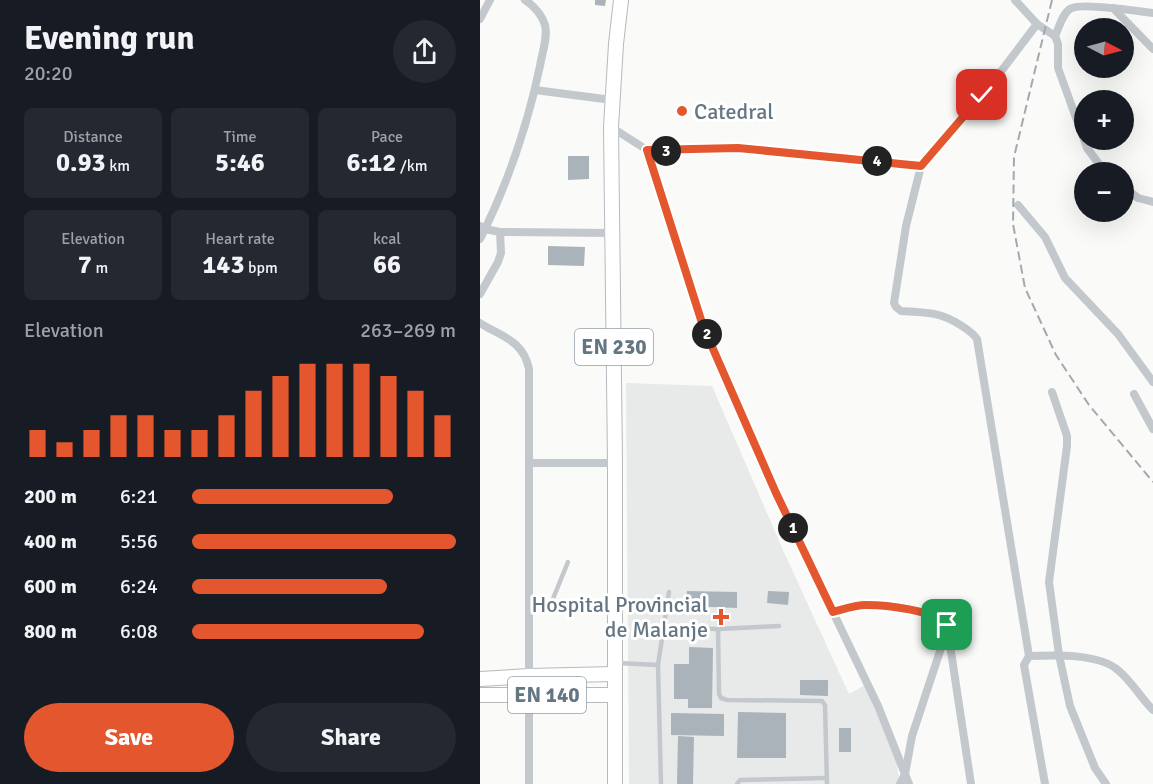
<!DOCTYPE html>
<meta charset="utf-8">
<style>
body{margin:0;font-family:Signika,sans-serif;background:#242831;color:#f1f3f6;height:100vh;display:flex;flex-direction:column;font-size:22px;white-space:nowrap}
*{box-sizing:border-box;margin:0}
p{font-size:20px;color:#9ea1a6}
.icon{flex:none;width:33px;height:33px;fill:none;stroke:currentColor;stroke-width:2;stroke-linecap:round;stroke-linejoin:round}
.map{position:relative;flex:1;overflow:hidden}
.details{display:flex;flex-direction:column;background:#171b24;width:480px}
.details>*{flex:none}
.needle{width:39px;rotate:96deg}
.buttons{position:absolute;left:594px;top:18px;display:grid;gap:12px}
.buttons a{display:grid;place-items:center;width:60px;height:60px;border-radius:50%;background:#171b24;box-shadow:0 6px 24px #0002;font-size:30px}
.pin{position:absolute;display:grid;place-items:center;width:51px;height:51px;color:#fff;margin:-26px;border-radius:12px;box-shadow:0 3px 9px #0006}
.km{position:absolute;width:30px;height:30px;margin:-15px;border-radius:50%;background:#222;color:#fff;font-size:16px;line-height:30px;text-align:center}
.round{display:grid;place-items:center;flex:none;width:63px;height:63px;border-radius:32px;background:#242831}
.headline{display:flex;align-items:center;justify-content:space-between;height:102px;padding:0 24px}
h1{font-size:33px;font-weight:700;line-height:45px}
.figures{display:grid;grid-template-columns:repeat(3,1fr);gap:9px;height:102px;padding:6px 24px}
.figures div{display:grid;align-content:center;border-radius:9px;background:#242831;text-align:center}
.figures b{font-size:26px;font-weight:700}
.figures small{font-size:16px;font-weight:400}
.figures p{font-size:16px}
.chart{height:168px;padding:12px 24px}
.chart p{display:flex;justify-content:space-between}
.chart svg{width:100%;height:108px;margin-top:6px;stroke:#e4572e;stroke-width:6}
.button{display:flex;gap:12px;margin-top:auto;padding:12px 24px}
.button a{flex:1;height:69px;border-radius:36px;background:#e4572e;color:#fff;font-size:24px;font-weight:700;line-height:69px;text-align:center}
.button a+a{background:#242831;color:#f1f3f6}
ul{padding:0 24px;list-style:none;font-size:20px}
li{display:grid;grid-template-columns:96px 72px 1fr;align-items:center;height:45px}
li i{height:15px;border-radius:8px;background:#e4572e}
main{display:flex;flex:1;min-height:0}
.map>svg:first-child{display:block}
.built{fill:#e8e9e9}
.building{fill:#aab3b9}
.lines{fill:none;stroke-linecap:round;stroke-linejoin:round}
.primary-casing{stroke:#b5babe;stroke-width:16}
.service{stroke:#c3c8cc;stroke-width:4.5}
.minor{stroke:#c3c8cc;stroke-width:8}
.primary{stroke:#fff;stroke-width:14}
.rail{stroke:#a2aab0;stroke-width:2;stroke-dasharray:9 4.5;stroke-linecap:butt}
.route-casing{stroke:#fff;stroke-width:12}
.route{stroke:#e4572e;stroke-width:8}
.poi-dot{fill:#e4572e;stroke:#fff;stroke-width:2}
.labels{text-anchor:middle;stroke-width:6;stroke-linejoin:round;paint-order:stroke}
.shield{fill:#fff;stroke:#939fa8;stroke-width:1.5}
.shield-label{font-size:21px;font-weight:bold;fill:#657683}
.poi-label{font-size:22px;fill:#657683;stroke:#fff;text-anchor:start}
</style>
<main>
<section class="details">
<div class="headline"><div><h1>Evening run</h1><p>20:20</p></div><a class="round"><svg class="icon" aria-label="share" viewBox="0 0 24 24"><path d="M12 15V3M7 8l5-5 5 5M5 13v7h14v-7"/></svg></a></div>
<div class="figures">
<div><p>Distance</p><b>0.93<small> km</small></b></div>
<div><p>Time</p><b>5:46</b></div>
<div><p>Pace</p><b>6:12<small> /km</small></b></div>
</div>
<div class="figures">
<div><p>Elevation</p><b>7<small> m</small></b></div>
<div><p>Heart rate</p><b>143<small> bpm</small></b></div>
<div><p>kcal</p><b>66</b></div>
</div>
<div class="chart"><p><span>Elevation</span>263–269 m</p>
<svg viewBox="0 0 160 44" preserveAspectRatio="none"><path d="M5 44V33M15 44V38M25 44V33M35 44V27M45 44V27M55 44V33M65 44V33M75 44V27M85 44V17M95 44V11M105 44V6M115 44V6M125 44V6M135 44V11M145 44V17M155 44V27"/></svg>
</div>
<ul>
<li><b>200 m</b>6:21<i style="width:76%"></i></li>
<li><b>400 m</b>5:56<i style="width:100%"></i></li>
<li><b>600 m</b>6:24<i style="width:74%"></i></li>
<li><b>800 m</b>6:08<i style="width:88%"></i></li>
</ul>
<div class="button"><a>Save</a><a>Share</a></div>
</section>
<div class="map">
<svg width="673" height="784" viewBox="0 0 673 784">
<rect width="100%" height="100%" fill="#fafaf8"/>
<path class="built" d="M 146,383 L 232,386 L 303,550 L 369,694 L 385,685 L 417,763 L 419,779 L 416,784 L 149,784 Z"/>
<g class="building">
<path d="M 115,0 L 126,0 L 125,6 L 115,5 Z"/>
<path d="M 88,156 L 109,156 L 109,179 L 88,180 Z"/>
<path d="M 68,246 L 105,247 L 104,266 L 68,265 Z"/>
<path d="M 207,591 L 257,592 L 257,608 L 206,606 Z"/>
<path d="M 288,591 L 309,592 L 308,605 L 287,603 Z"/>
<path d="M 209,647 L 233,648 L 232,708 L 208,708 L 208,699 L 194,699 L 194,664 L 209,664 Z"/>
<path d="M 320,680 L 348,680 L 348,696 L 320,695 Z"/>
<path d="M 258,712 L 306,713 L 306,758 L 257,758 Z"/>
<path d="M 191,713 L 244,714 L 244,736 L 191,735 Z"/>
<rect x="359" y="728" width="12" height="24"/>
<path d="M 198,736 L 214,737 L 213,784 L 197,784 Z"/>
</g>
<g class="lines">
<g class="primary-casing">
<g id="primary">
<path d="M 0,679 L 49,676 L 134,674"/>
<path d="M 0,695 L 135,695"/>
<path d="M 135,784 L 135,463 L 131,127 L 136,44 L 141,0"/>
</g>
</g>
<g class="service">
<path d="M 48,613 L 70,606 L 88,562"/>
<path d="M 184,628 L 238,629 L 299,626"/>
<path d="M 238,629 L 239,694 L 241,698 L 247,700 L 342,701 L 345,705 L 347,784"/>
<path d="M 137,663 L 178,665"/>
<path d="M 181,784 L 178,665 L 189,592"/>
<path d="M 257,784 L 260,780 L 347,778"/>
</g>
<g class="minor">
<path d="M 535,0 L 557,24 L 575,36 L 578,44 L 578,68 L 607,148 L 625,172"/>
<path d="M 633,8 L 673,49"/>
<path d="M 0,19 L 10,0"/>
<path d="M 575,36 C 579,28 583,11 592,8 C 602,3 659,11 673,13"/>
<path d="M 55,90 L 132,100"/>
<path d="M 131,127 L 167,150 L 258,148 L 441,166 L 516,78 L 557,24"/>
<path d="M 167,150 L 223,326 L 296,493 L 398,706 L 429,784"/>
<path d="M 441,166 L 426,226 L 414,303 L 416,307 L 421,311 C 445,312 461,312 482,326 C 488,330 493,333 497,339 L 549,656 L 544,665 L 565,784"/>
<path d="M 644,187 L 658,198 L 673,202"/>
<path d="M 538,205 L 565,237 L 585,278 L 638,334 L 673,382"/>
<path d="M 0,226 L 5,229 C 30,177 48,123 60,66 C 62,53 68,38 65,25 C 61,13 54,6 45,0"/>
<path d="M 0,239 L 5,229 L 20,232 L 132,233"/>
<path d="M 0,294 L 18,262 L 21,253 L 20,232"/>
<path d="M 0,323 C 22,337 43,340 49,369 L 49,784"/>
<path d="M 572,392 L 587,436 L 587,446 L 569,582 L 579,655 L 590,706 L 615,768 L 626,784"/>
<path d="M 654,394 L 673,429"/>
<path d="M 49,463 L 135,463"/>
<path d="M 353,612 C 364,609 375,605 386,605 C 405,605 455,610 467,625 L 491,784"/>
<path d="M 549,656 C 573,655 620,653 639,671 C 652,682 661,698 673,710"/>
<path d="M 420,784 L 425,774 L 432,736 L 466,633"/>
</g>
<use href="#primary" class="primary"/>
<path class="rail" d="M 572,0 L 534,157 L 533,224 L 545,288 L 576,355 L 609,405 L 673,482"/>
</g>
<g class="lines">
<g class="route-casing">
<path id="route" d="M 467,625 C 455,610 405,605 386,605 C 375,605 364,609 353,612 L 296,493 L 223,326 L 167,150 L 258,148 L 441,166 L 502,95"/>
</g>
<use href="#route" class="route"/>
</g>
<g class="poi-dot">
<circle cx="202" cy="111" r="6"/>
<path d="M238 608h6v6h6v6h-6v6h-6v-6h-6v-6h6z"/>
</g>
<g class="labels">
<g class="shield">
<rect x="95" y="329" width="78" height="36" rx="4.5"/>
<rect x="28" y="677" width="78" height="36" rx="4.5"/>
</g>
<g class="shield-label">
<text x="134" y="354">EN 230</text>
<text x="67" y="702">EN 140</text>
</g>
<g class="poi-label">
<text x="214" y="119">Catedral</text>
<text x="228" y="612" text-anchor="end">Hospital Provincial<tspan x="228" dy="25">de Malanje</tspan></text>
</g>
</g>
</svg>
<div class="buttons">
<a><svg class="needle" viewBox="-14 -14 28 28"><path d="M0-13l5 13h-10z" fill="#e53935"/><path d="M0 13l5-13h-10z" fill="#9ea1a6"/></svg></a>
<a>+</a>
<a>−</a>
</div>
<div class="pin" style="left:467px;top:625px;background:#1e9e55"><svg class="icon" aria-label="arrive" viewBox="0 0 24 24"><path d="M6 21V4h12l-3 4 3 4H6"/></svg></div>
<div class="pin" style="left:502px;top:95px;background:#d93025"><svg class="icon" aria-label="check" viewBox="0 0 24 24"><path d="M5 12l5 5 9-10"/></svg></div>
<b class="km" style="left:313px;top:528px">1</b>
<b class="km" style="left:227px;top:334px">2</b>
<b class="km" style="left:186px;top:151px">3</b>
<b class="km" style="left:397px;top:161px">4</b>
</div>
</main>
